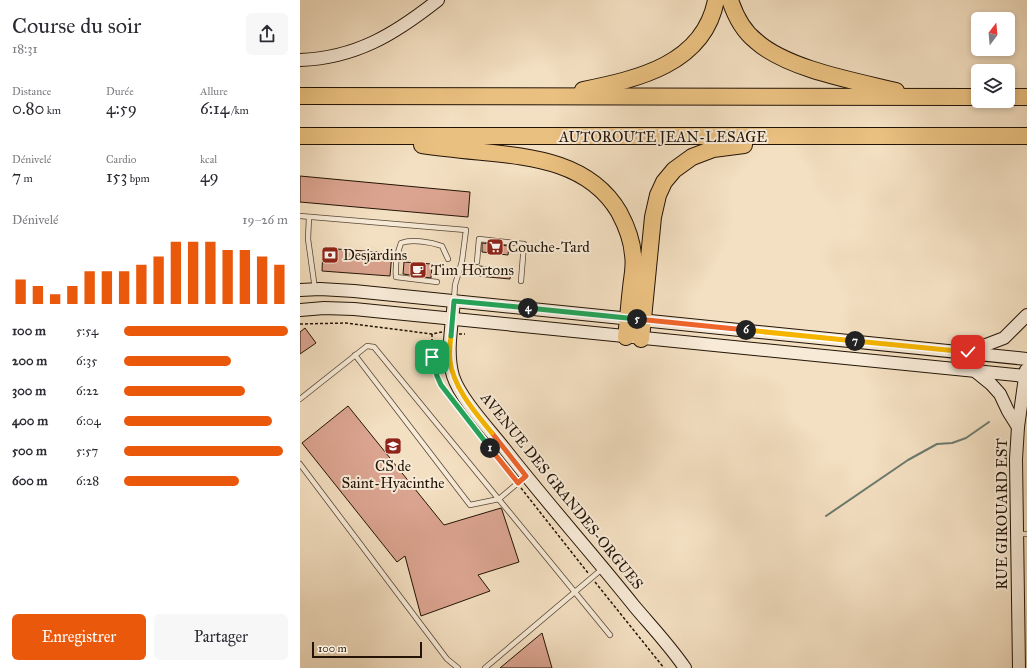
<!DOCTYPE html>
<html lang="fr">
<meta charset="utf-8">
<style>
body{margin:0;font-family:"IM FELL Great Primer",serif;background:#f7f7f7;color:#2b2b33;height:100vh;display:flex;flex-direction:column;font-size:15px;white-space:nowrap}
*{box-sizing:border-box;margin:0}
p{font-size:13px;color:#7c7c81}
.icon{flex:none;width:22px;height:22px;fill:none;stroke:currentColor;stroke-width:2;stroke-linecap:round;stroke-linejoin:round}
.map{position:relative;flex:1;overflow:hidden}
.side{display:flex;flex-direction:column;background:#fff;width:300px}
.side>*{flex:none}
.needle{width:26px;rotate:16deg}
.controls{position:absolute;left:671px;top:12px;display:grid;gap:8px}
.controls a{display:grid;place-items:center;width:44px;height:44px;border-radius:6px;background:#fff;box-shadow:0 2px 6px #0003;font-size:20px}
.scale{position:absolute;left:12px;bottom:10px;width:110px;box-sizing:border-box;padding-left:4px;border:2px solid #231406;border-top:0;font-size:11px;line-height:14px;white-space:nowrap;color:#231406;-webkit-text-stroke:3px #f7ead7;paint-order:stroke}
.pin{position:absolute;display:grid;place-items:center;width:34px;height:34px;color:#fff;margin:-17px;border-radius:8px;box-shadow:0 2px 6px #0006}
.km{position:absolute;width:20px;height:20px;margin:-10px;border-radius:50%;background:#222;color:#fff;font-size:11px;line-height:20px;text-align:center}
.round{display:grid;place-items:center;flex:none;width:42px;height:42px;border-radius:6px;background:#f7f7f7}
.summary{display:flex;align-items:center;justify-content:space-between;height:68px;padding:0 12px}
h1{font-size:22px;font-weight:600;line-height:30px}
.stats{display:grid;grid-template-columns:repeat(3,1fr);gap:6px;height:68px;padding:4px 12px}
.stats div{display:grid;align-content:center}
.stats b{font-size:17px;font-weight:600}
.stats small{font-size:11px;font-weight:400}
.stats p{font-size:11px}
.chart{height:112px;padding:8px 12px}
.chart p{display:flex;justify-content:space-between}
.chart svg{width:100%;height:72px;margin-top:4px;stroke:#ea580c;stroke-width:6}
.cta{display:flex;gap:8px;margin-top:auto;padding:8px 12px}
.cta a{flex:1;height:46px;border-radius:6px;background:#ea580c;color:#fff;font-size:16px;font-weight:600;line-height:46px;text-align:center}
.cta a+a{background:#f7f7f7;color:#2b2b33}
ul{padding:0 12px;list-style:none;font-size:13px}
li{display:grid;grid-template-columns:64px 48px 1fr;align-items:center;height:30px}
li i{height:10px;border-radius:5px;background:#ea580c}
main{display:flex;flex:1;min-height:0}
.map>svg:first-child{display:block}
.lines{fill:none;stroke-linecap:round;stroke-linejoin:round}
.stream{stroke:#6b796d;stroke-width:2}
.building{fill:#dba490;stroke:#231406}
.lane-casing{stroke:#574735;stroke-width:6}
.secondary-casing{stroke:#231406;stroke-width:14}
.highway-casing{stroke:#231406;stroke-width:18}
.path{stroke:#231406;stroke-width:1.5;stroke-dasharray:3 2;stroke-linecap:butt}
.lane{stroke:#f7ead7;stroke-width:4.5}
.secondary{stroke:#f7ead7;stroke-width:12}
.highway{stroke:#eac080;stroke-width:16}
.split-1-casing{stroke:#fff;stroke-width:8}
.split-2-casing{stroke:#fff;stroke-width:8}
.split-3-casing{stroke:#fff;stroke-width:8}
.split-4-casing{stroke:#fff;stroke-width:8}
.split-5-casing{stroke:#fff;stroke-width:8}
.split-6-casing{stroke:#fff;stroke-width:8}
.split-7-casing{stroke:#fff;stroke-width:8}
.split-8-casing{stroke:#fff;stroke-width:8}
.split-1{stroke:#22a559;stroke-width:5}
.split-2{stroke:#f0652b;stroke-width:5}
.split-3{stroke:#f5b400;stroke-width:5}
.split-4{stroke:#22a559;stroke-width:5}
.split-5{stroke:#22a559;stroke-width:5}
.split-6{stroke:#f0652b;stroke-width:5}
.split-7{stroke:#f5b400;stroke-width:5}
.split-8{stroke:#f5b400;stroke-width:5}
.labels{text-anchor:middle;stroke-width:4;stroke-linejoin:round;paint-order:stroke}
.street-label{font-size:15px;fill:#231406;stroke:#f7ead7}
.poi-label{font-size:15px;fill:#231406;stroke:#f7ead7;text-anchor:start}
</style>
<main>
<section class="side">
<div class="summary"><div><h1>Course du soir</h1><p>18:31</p></div><a class="round"><svg class="icon" aria-label="share" viewBox="0 0 24 24"><path d="M12 15V3M7 8l5-5 5 5M5 13v7h14v-7"/></svg></a></div>
<div class="stats">
<div><p>Distance</p><b>0.80<small> km</small></b></div>
<div><p>Durée</p><b>4:59</b></div>
<div><p>Allure</p><b>6:14<small> /km</small></b></div>
</div>
<div class="stats">
<div><p>Dénivelé</p><b>7<small> m</small></b></div>
<div><p>Cardio</p><b>153<small> bpm</small></b></div>
<div><p>kcal</p><b>49</b></div>
</div>
<div class="chart"><p><span>Dénivelé</span>19–26 m</p>
<svg viewBox="0 0 160 44" preserveAspectRatio="none"><path d="M5 44V29M15 44V33M25 44V38M35 44V33M45 44V24M55 44V24M65 44V24M75 44V20M85 44V15M95 44V6M105 44V6M115 44V6M125 44V11M135 44V11M145 44V15M155 44V20"/></svg>
</div>
<ul>
<li><b>100 m</b>5:54<i style="width:100%"></i></li>
<li><b>200 m</b>6:35<i style="width:65%"></i></li>
<li><b>300 m</b>6:22<i style="width:74%"></i></li>
<li><b>400 m</b>6:04<i style="width:90%"></i></li>
<li><b>500 m</b>5:57<i style="width:97%"></i></li>
<li><b>600 m</b>6:28<i style="width:70%"></i></li>
</ul>
<div class="cta"><a>Enregistrer</a><a>Partager</a></div>
</section>
<div class="map">
<svg width="727" height="668" viewBox="0 0 727 668">
<rect width="100%" height="100%" fill="#f3dfc1"/>
<filter id="stains"><feTurbulence type="fractalNoise" baseFrequency=".005" numOctaves="4"/><feColorMatrix values="0 0 0 0 .2 0 0 0 0 .09 0 0 0 0 .02 0 0 0 .5 -.17"/></filter>
<radialGradient id="worn" r=".72"><stop offset=".6" stop-color="#630" stop-opacity="0"/><stop offset="1" stop-color="#630" stop-opacity=".3"/></radialGradient>
<g class="lines">
<path class="stream" d="M 526,516 L 608,460 L 637,444 L 652,443 L 666,438 L 689,422"/>
</g>
<g class="building">
<path d="M 0,176 L 170,192 L 168,217 L 0,202 Z"/>
<path d="M 182,243 L 209,246 L 208,255 L 182,252 Z"/>
<path d="M 23,248 L 92,253 L 90,276 L 22,271 Z"/>
<path d="M 104,262 L 132,264 L 131,278 L 103,274 Z"/>
<path d="M 179,266 L 211,269 L 210,279 L 178,276 Z"/>
<path d="M 5,328 L 16,343 L 0,354 L 0,332 Z"/>
<path d="M 48,406 L 144,525 L 201,508 L 202,510 L 219,562 L 178,575 L 190,591 L 121,616 L 105,556 L 97,562 L 2,443 Z"/>
<path d="M 242,633 L 252,668 L 200,668 Z"/>
</g>
<g class="lines">
<g class="lane-casing">
<g id="lane">
<path d="M 0,216 L 166,230 L 162,261 L 155,285 L 154,300"/>
<path d="M 9,217 L 8,239 L 15,289"/>
<path d="M 177,262 L 179,239 L 224,244 L 221,281"/>
<path d="M 137,282 L 96,277 C 95,266 97,254 101,243 C 112,239 131,242 142,246 L 148,259"/>
<path d="M 55,355 L 170,505 L 199,499 L 226,476"/>
<path d="M 0,399 L 67,346 L 74,347 L 310,635"/>
<path d="M 0,464 L 147,659 L 158,668"/>
<path d="M 717,534 L 727,534"/>
<path d="M 185,668 L 302,569"/>
</g>
</g>
<g class="secondary-casing">
<g id="secondary">
<path d="M 0,60 C 56,58 95,34 138,0"/>
<path d="M 0,290 L 20,289 L 54,291 L 727,359"/>
<path d="M 154,301 C 152,325 146,352 153,376 C 160,398 189,429 204,448 C 246,502 292,553 335,607 C 352,627 370,646 385,668"/>
<path d="M 0,310 L 24,308 L 54,309 L 725,376"/>
<path d="M 670,351 L 704,338 L 727,315"/>
<path d="M 675,371 L 691,384 L 700,394 L 708,411 L 718,427"/>
<path d="M 719,668 L 716,459 L 718,427 L 726,370"/>
</g>
</g>
<g class="highway-casing">
<g id="highway">
<path d="M 430,0 C 435,15 443,31 456,41 C 487,69 555,81 596,91"/>
<path d="M 283,90 C 338,79 404,64 416,0"/>
<path d="M 0,96 L 678,97"/>
<path d="M 708,97 L 727,97"/>
<path d="M 0,136 L 727,136"/>
<path d="M 122,145 C 142,148 163,150 183,152 C 234,157 290,163 319,212 C 326,225 332,240 333,255 C 335,266 332,277 331,288 C 329,305 328,321 326,337"/>
<path d="M 341,339 L 353,217 L 358,195 L 364,182 L 374,170 L 392,157 L 413,149 L 444,145"/>
</g>
</g>
<g class="path">
<path d="M 0,324 L 46,323 L 132,334 L 142,332"/>
<path d="M 132,334 C 132,351 132,369 140,384 C 145,393 153,401 160,409"/>
<path d="M 159,334 L 165,334"/>
<path d="M 180,436 L 214,478"/>
<path d="M 221,488 L 288,573"/>
<path d="M 295,582 L 364,668"/>
</g>
<use href="#lane" class="lane"/>
<use href="#secondary" class="secondary"/>
<use href="#highway" class="highway"/>
</g>
<g class="lines">
<g class="split-1-casing">
<path id="split-1" d="M 132,357 L 137,376 L 141,385 L 190,448"/>
</g>
<g class="split-2-casing">
<path id="split-2" d="M 190,448 L 218,483 L 226,476 L 192,433"/>
</g>
<g class="split-3-casing">
<path id="split-3" d="M 151,336 C 150,344 149,353 150,361 C 154,389 175,412 192,433"/>
</g>
<g class="split-4-casing">
<path id="split-4" d="M 151,336 L 154,301 L 228,308"/>
</g>
<g class="split-5-casing">
<path id="split-5" d="M 228,308 L 337,319"/>
</g>
<g class="split-6-casing">
<path id="split-6" d="M 337,319 L 446,330"/>
</g>
<g class="split-7-casing">
<path id="split-7" d="M 446,330 L 555,341"/>
</g>
<g class="split-8-casing">
<path id="split-8" d="M 555,341 L 668,352"/>
</g>
<use href="#split-1" class="split-1"/>
<use href="#split-2" class="split-2"/>
<use href="#split-3" class="split-3"/>
<use href="#split-4" class="split-4"/>
<use href="#split-5" class="split-5"/>
<use href="#split-6" class="split-6"/>
<use href="#split-7" class="split-7"/>
<use href="#split-8" class="split-8"/>
</g>
<defs>
<g id="supermarket-square" transform="scale(0.9)"><rect x="-9" y="-9" width="18" height="18" rx="4" fill="#8f2418" stroke="#f7ead7"/><path d="M-6-5.5h2.5l.6 2H6L4.5 2H-2.5L-4.4-4H-6ZM-1.5 3.2a1.3 1.3 0 1 0 .1 0ZM3 3.2a1.3 1.3 0 1 0 .1 0Z" fill="#fff"/></g>
<g id="bank-square" transform="scale(0.9)"><rect x="-9" y="-9" width="18" height="18" rx="4" fill="#8f2418" stroke="#f7ead7"/><path d="M-6-4H6V4H-6ZM0-2.3a2.3 2.3 0 1 0 0 4.6a2.3 2.3 0 1 0 0-4.6Z" fill="#fff"/></g>
<g id="cafe-square" transform="scale(0.9)"><rect x="-9" y="-9" width="18" height="18" rx="4" fill="#8f2418" stroke="#f7ead7"/><path d="M-5.5-4.5H6V0H3Q3 3.5 0 3.5H-2.5Q-5.5 3.5-5.5 0ZM3-3.2v2h1.7v-2ZM-6 4.5H4V6H-6Z" fill="#fff"/></g>
<g id="school-square" transform="scale(0.9)"><rect x="-9" y="-9" width="18" height="18" rx="4" fill="#8f2418" stroke="#f7ead7"/><path d="M0-5L7-2L0 1L-7-2ZM-4 1L0 2.5L4 1V4Q0 6-4 4Z" fill="#fff"/></g>
</defs>
<g fill-rule="evenodd">
<use href="#supermarket-square" x="195" y="247"/>
<use href="#bank-square" x="30" y="255"/>
<use href="#cafe-square" x="118" y="270"/>
<use href="#school-square" x="93" y="446"/>
</g>
<g class="labels">
<g class="street-label">
<text x="363" y="142">AUTOROUTE JEAN-LESAGE</text>
<text transform="translate(262 491) rotate(51)" y="5">AVENUE DES GRANDES-ORGUES</text>
<text transform="translate(702 514) rotate(-90)" y="5">RUE GIROUARD EST</text>
</g>
<g class="poi-label">
<text x="208" y="252">Couche-Tard</text>
<text x="43" y="260">Desjardins</text>
<text x="131" y="275">Tim Hortons</text>
<text x="93" y="471" text-anchor="middle">CS de<tspan x="93" dy="17">Saint-Hyacinthe</tspan></text>
</g>
</g>
<rect width="100%" height="100%" filter="url(#stains)"/>
<rect width="100%" height="100%" fill="url(#worn)"/>
</svg>
<div class="controls">
<a><svg class="needle" viewBox="-14 -14 28 28"><path d="M0-13l5 13h-10z" fill="#e53935"/><path d="M0 13l5-13h-10z" fill="#7c7c81"/></svg></a>
<a><svg class="icon" aria-label="layers" viewBox="0 0 24 24"><path d="M12 4l9 5-9 5-9-5zM3 14l9 5 9-5"/></svg></a>
</div>
<div class="scale">100 m</div>
<div class="pin" style="left:132px;top:357px;background:#1e9e55"><svg class="icon" aria-label="arrive" viewBox="0 0 24 24"><path d="M6 21V4h12l-3 4 3 4H6"/></svg></div>
<div class="pin" style="left:668px;top:352px;background:#d93025"><svg class="icon" aria-label="check" viewBox="0 0 24 24"><path d="M5 12l5 5 9-10"/></svg></div>
<b class="km" style="left:190px;top:448px">1</b>
<b class="km" style="left:228px;top:308px">4</b>
<b class="km" style="left:337px;top:319px">5</b>
<b class="km" style="left:446px;top:330px">6</b>
<b class="km" style="left:555px;top:341px">7</b>
</div>
</main>
